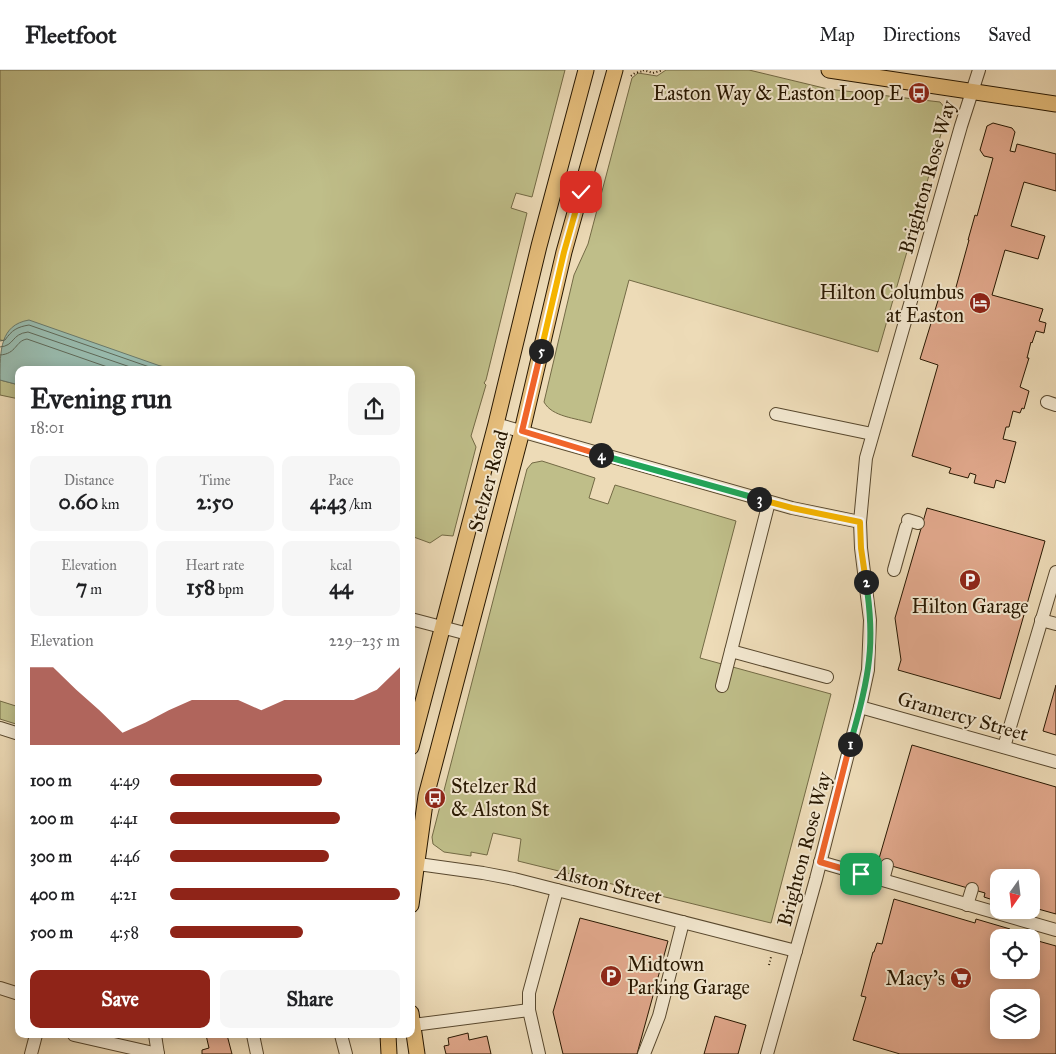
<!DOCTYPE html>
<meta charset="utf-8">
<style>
body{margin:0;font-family:"IM FELL Great Primer",serif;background:#f6f6f6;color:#202124;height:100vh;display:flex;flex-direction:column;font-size:19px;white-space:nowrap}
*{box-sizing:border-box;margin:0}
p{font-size:16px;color:#757577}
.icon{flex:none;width:28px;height:28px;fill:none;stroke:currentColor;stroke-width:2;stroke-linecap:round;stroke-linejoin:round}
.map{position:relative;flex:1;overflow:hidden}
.panel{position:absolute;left:15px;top:296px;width:400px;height:672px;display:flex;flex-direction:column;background:#fff;border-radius:10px;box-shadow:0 2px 12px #0003}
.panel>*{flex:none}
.needle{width:32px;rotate:194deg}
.tools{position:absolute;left:990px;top:799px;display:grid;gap:10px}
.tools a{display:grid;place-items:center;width:50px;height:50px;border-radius:10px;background:#fff;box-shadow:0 2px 12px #0003;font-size:25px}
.pin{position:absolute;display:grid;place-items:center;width:42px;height:42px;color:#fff;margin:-21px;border-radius:10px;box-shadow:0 2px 8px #0006}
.km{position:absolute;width:25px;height:25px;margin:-12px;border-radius:50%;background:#222;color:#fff;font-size:14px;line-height:25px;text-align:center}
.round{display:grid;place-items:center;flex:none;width:52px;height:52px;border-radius:10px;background:#f6f6f6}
.overview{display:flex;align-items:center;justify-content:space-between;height:85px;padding:0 15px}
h1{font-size:28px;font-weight:700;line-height:38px}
.figures{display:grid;grid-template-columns:repeat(3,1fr);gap:8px;height:85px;padding:5px 15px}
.figures div{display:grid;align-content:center;border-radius:10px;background:#f6f6f6;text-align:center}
.figures b{font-size:21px;font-weight:700}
.figures small{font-size:14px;font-weight:400}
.figures p{font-size:14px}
.chart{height:140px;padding:10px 15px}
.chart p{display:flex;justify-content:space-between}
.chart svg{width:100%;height:90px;margin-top:5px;fill:#8f2418;opacity:.7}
.action{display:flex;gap:10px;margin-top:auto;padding:10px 15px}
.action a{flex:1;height:58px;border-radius:10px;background:#8f2418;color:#fff;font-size:20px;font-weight:700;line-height:58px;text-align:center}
.action a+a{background:#f6f6f6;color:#202124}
ul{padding:0 15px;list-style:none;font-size:16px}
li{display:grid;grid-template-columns:80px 60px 1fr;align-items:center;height:38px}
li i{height:12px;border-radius:6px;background:#8f2418}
header{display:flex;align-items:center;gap:30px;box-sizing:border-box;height:70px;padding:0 25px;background:#fff;border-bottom:1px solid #e0e0e0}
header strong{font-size:24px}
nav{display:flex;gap:28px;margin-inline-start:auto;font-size:18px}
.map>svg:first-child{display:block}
.green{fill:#bfbe89;stroke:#736a45}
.water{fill:#99bbae;stroke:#6b7969}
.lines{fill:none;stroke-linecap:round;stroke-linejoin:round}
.shore{stroke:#606958;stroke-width:1}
.building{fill:#e1a88c;stroke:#271701;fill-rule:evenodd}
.minor-casing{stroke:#58482e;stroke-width:14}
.major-casing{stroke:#271701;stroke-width:17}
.path{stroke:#271701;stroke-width:2;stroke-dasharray:1 2.5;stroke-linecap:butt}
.minor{stroke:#f3e8d0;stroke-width:12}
.major{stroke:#e6be7c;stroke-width:15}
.split-1-casing{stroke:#fff;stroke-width:10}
.split-2-casing{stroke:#fff;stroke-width:10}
.split-3-casing{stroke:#fff;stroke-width:10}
.split-4-casing{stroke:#fff;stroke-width:10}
.split-5-casing{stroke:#fff;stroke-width:10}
.split-6-casing{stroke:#fff;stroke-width:10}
.split-1{stroke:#f0652b;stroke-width:6}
.split-2{stroke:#22a559;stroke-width:6}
.split-3{stroke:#f5b400;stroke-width:6}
.split-4{stroke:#22a559;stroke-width:6}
.split-5{stroke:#f0652b;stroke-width:6}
.split-6{stroke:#f5b400;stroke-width:6}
.labels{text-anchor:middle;stroke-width:4;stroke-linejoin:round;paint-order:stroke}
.poi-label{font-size:20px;fill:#271701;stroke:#f3e8d0;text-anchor:end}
.street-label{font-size:20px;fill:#271701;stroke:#f3e8d0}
</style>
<header>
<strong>Fleetfoot</strong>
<nav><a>Map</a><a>Directions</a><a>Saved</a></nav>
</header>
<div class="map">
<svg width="1056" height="984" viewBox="0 0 1056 984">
<rect width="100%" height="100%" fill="#eddbb7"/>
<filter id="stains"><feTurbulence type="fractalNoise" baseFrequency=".004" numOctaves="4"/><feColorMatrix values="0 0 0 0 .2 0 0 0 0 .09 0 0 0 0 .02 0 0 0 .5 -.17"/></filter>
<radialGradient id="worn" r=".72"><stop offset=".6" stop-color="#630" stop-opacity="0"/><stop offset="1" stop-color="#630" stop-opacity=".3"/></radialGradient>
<g class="green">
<path d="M 0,0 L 565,0 L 532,127 L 516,123 L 511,138 L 527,143 L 486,310 L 484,313 L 486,315 L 471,366 L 476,377 L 453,466 L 442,465 L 430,473 L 411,466 L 411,300 L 168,300 L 166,297 L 0,270 Z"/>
<path d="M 666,0 L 749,0 L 828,19 L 940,32 L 945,38 L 947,43 L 878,282 L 629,210 L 591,353 C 576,348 552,347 544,332 L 574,205 L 588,174 L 632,8 L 638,3 L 657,6 Z"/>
<path d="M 0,310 L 19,315 L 19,329 L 0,325 Z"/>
<path d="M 542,391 L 595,408 L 589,428 L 608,434 L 615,415 L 736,451 L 700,588 L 831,624 L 771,853 L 518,791 L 521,769 L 493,763 L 487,785 L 471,782 L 471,786 L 444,782 L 433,774 L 432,767 L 527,399 L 532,393 Z"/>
<path d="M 0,631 L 19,637 L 19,655 L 0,649 Z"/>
</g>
<path class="water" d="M 29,250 L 166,298 L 168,300 L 19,300 L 19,315 L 0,310 C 0,280 0,255 29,250 Z"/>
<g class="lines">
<g class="shore">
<path d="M 0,271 L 5,270 C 12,260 17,257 29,255 L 158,300"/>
<path d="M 0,277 C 15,276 11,264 28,262 L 139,300"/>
<path d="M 0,285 C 17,284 15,271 27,269 L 116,300"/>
</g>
</g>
<g class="building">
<path d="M 993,53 L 1012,58 L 1015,62 L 1010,81 L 1015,82 L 1017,74 L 1056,84 L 1056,121 L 1024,112 L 1011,156 L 1045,166 L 1038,189 L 1005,180 L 992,225 L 1043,239 L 1039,251 L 1046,253 L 1044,263 L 1036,261 L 1032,273 L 1031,272 L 1027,288 L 1029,288 L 1020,317 L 1029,321 L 1024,339 L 1022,338 L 1020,343 L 1013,341 L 1009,357 L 1006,357 L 1003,369 L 1016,372 L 1005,413 L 996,410 L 994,418 L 974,413 L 976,405 L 970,403 L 968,408 L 949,403 L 951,398 L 912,386 L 938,295 L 920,289 L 940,224 L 953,228 L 969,170 L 968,170 L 975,145 L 977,146 L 993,88 L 984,86 L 980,80 L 987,56 Z"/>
<path d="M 927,438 L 1045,471 L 1000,629 L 898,600 L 901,590 L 895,548 Z"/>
<path d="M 1056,615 L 1056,665 L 1043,661 Z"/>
<path d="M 912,675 L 1056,717 L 1056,844 L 1031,837 L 1031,808 L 999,808 L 999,832 L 984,827 L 985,823 L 878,792 Z"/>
<path d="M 894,829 L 975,853 L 976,849 L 1010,859 L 1009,862 L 1026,868 L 999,868 L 999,900 L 1031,900 L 1031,869 L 1056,876 L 1056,984 L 900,984 L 853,970 L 866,927 L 861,926 L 873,882 L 874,882 L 877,873 L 882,874 ZM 999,928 L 1031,928 L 1031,960 L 999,960 Z"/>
<path d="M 580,848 L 668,871 L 637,984 L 563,984 L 553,942 Z"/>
<path d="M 715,946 L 746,955 L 738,984 L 704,984 Z"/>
<path d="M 468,963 L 469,970 L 487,966 L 491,984 L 446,984 L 444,976 L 449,975 L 448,968 Z"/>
<path d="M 206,965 L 227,965 L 232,984 L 202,984 L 202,980 L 209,978 Z"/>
</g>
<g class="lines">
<g class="minor-casing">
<g id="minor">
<path d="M 1047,332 L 1056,335"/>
<path d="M 776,344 L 872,364"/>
<path d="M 496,354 L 792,438 L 860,452"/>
<path d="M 908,450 L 918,453"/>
<path d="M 894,500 L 906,457"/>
<path d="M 411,549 L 468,564"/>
<path d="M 1041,550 L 1056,554"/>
<path d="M 731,581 L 827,607"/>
<path d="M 722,616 L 769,432"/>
<path d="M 860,637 L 1056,692"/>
<path d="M 0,658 L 19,664"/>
<path d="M 1004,677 L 1056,502"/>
<path d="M 820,792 L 1056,860"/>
<path d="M 411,793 L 483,803 L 514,809 L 796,881"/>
<path d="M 883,810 L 887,795"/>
<path d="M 967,835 L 972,819"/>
<path d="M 0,918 L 19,924"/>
<path d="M 413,955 L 529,940"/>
<path d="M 74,965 L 158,984"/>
<path d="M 155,965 L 158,984"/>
<path d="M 253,965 L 257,984"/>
<path d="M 341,965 L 346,984"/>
<path d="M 31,984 L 36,965"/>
<path d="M 539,984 L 529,940 L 529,923 L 557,820"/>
<path d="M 644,984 L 659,946 L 683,852"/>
<path d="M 767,984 L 816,809 L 860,637 L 868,600 L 870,550 L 861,478 L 860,452 L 866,388 L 961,56 L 979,0"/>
</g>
</g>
<g class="major-casing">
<g id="major">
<path d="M 829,0 L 1056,34"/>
<path d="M 411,677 L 496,354 L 539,176 L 586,0"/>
<path d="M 411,835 L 426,726 L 522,361 L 564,182 L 615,0"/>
<path d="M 411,943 L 417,984"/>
<path d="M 388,965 L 389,984"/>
</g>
</g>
<g class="path">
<path d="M 643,0 L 653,3 L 663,0"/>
<path d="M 631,6 L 635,3 L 644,1"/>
<path d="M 769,895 L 771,887"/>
</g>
<use href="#minor" class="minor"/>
<use href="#major" class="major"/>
</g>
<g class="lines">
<g class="split-1-casing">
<path id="split-1" d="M 850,674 L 820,792 L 861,804"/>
</g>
<g class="split-2-casing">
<path id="split-2" d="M 850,674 C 858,647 866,619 869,590 C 872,564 870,538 866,512"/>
</g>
<g class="split-3-casing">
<path id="split-3" d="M 759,429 L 792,438 L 860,452 L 861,478 L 866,512"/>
</g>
<g class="split-4-casing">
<path id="split-4" d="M 601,385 L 759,429"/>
</g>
<g class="split-5-casing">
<path id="split-5" d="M 541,281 L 522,361 L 601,385"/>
</g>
<g class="split-6-casing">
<path id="split-6" d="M 541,281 L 564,182 L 581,122"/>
</g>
<use href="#split-1" class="split-1"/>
<use href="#split-2" class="split-2"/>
<use href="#split-3" class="split-3"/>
<use href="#split-4" class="split-4"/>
<use href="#split-5" class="split-5"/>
<use href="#split-6" class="split-6"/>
</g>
<defs>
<g id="bus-disc" transform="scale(1.125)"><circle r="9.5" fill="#8f2418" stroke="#f3e8d0"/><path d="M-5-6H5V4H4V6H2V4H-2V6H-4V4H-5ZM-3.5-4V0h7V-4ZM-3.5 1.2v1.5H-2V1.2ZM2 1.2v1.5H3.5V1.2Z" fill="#fff"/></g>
<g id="hotel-disc" transform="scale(1.125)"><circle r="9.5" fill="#8f2418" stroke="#f3e8d0"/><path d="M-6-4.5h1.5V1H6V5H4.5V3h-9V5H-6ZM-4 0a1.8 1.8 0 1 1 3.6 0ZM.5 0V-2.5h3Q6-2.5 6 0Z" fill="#fff"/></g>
<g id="parking-disc" transform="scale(1.125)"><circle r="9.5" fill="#8f2418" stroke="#f3e8d0"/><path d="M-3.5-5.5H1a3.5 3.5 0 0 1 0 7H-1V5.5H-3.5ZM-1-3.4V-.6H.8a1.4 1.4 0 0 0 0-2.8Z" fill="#fff"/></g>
<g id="supermarket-disc" transform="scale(1.125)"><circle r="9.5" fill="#8f2418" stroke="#f3e8d0"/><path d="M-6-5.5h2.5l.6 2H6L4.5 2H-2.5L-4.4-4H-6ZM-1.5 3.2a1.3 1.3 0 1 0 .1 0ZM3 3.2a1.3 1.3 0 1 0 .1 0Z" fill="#fff"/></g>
</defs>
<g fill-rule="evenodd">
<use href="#bus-disc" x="919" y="23"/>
<use href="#hotel-disc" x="980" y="233"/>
<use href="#parking-disc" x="970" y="510"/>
<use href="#bus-disc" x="435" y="728"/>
<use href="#parking-disc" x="611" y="906"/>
<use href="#supermarket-disc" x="961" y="908"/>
</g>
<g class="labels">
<g class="poi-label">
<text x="903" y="30">Easton Way &amp; Easton Loop E</text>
<text x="964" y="229">Hilton Columbus<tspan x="964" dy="23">at Easton</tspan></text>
<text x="970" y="543" text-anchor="middle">Hilton Garage</text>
<text x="451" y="723" text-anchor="start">Stelzer Rd<tspan x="451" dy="23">&amp; Alston St</tspan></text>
<text x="627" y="901" text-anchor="start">Midtown<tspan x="627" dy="23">Parking Garage</tspan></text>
<text x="945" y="915">Macy's</text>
</g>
<g class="street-label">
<text transform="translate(927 107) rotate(-74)" y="7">Brighton Rose Way</text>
<text transform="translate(488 411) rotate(-75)" y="7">Stelzer Road</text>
<text transform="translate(963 646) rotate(16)" y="7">Gramercy Street</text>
<text transform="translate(804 779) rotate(-75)" y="7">Brighton Rose Way</text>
<text transform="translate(609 814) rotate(14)" y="7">Alston Street</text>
</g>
</g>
<rect width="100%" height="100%" filter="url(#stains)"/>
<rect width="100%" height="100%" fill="url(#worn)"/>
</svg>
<div class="tools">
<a><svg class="needle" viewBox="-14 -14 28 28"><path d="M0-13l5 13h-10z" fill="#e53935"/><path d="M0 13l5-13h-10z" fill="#757577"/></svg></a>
<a><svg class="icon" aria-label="locate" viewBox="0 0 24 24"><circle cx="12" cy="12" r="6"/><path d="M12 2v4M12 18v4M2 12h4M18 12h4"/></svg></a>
<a><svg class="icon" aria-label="layers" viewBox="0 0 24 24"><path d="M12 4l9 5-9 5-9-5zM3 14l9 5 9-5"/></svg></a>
</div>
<div class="pin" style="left:861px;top:804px;background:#1e9e55"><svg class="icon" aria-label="arrive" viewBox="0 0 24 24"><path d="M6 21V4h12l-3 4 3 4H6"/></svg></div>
<div class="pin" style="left:581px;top:122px;background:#d93025"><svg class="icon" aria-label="check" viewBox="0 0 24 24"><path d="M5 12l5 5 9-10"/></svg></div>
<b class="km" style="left:850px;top:674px">1</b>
<b class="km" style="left:866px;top:512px">2</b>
<b class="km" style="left:759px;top:429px">3</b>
<b class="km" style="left:601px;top:385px">4</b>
<b class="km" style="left:541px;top:281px">5</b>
<section class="panel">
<div class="overview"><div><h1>Evening run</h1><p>18:01</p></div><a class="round"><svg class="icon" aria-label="share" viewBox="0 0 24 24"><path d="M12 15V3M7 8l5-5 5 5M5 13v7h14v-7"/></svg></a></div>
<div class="figures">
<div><p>Distance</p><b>0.60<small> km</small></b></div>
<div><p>Time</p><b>2:50</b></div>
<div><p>Pace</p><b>4:43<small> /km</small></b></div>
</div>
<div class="figures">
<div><p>Elevation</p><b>7<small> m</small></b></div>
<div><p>Heart rate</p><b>158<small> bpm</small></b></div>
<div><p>kcal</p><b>44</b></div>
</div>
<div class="chart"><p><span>Elevation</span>229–235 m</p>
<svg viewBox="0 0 160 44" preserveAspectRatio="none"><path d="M0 44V6L10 6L20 17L30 27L40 38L50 33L60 27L70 22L80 22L90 22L100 27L110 22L120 22L130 22L140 22L150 17L160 6V44z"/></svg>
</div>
<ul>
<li><b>100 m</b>4:49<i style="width:66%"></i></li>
<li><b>200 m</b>4:41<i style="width:74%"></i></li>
<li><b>300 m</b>4:46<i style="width:69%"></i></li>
<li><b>400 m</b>4:21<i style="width:100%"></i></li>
<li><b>500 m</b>4:58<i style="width:58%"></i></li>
</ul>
<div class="action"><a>Save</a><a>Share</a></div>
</section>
</div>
